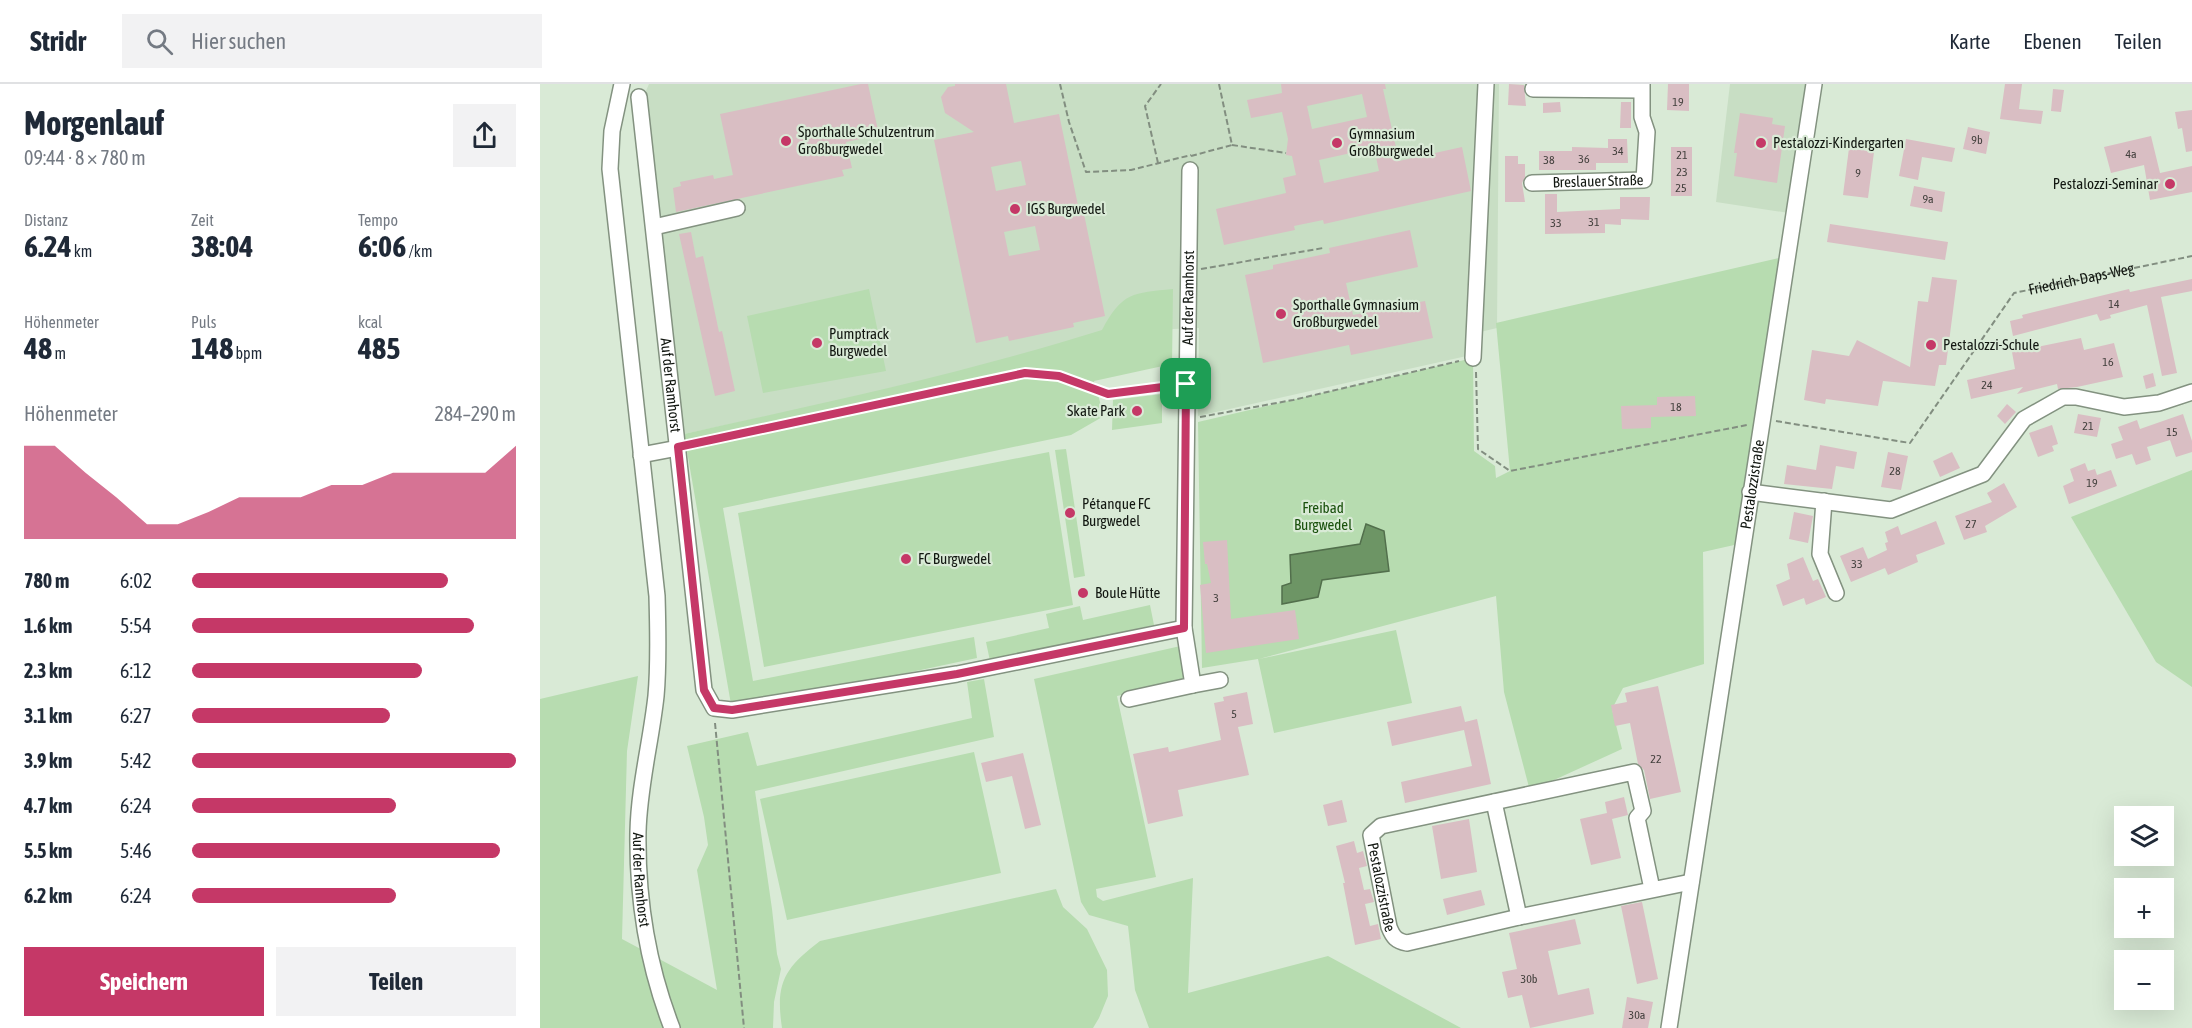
<!DOCTYPE html>
<html lang="de">
<meta charset="utf-8">
<style>
body{margin:0;font-family:"Asap Condensed",sans-serif;background:#f2f2f3;color:#1f2937;height:100vh;display:flex;flex-direction:column;font-size:22px;white-space:nowrap}
*{box-sizing:border-box;margin:0}
p{font-size:20px;color:#747a83}
.icon{flex:none;width:33px;height:33px;fill:none;stroke:currentColor;stroke-width:2;stroke-linecap:round;stroke-linejoin:round}
.map{position:relative;flex:1;overflow:hidden}
.details{display:flex;flex-direction:column;background:#fff;width:540px}
.details>*{flex:none}
.buttons{position:absolute;left:1574px;top:722px;display:grid;gap:12px}
.buttons a{display:grid;place-items:center;width:60px;height:60px;border-radius:0px;background:#fff;box-shadow:0 6px 24px #0002;font-size:30px}
.pin{position:absolute;display:grid;place-items:center;width:51px;height:51px;color:#fff;margin:-26px;border-radius:12px;box-shadow:0 3px 9px #0006}
.round{display:grid;place-items:center;flex:none;width:63px;height:63px;border-radius:0px;background:#f2f2f3}
.head{display:flex;align-items:center;justify-content:space-between;height:102px;padding:0 24px}
h1{font-size:33px;font-weight:700;line-height:45px}
.metrics{display:grid;grid-template-columns:repeat(3,1fr);gap:9px;height:102px;padding:6px 24px}
.metrics div{display:grid;align-content:center}
.metrics b{font-size:30px;font-weight:700}
.metrics small{font-size:16px;font-weight:400}
.metrics p{font-size:16px}
.chart{height:168px;padding:12px 24px}
.chart p{display:flex;justify-content:space-between}
.chart svg{width:100%;height:108px;margin-top:6px;fill:#c53867;opacity:.7}
.button{display:flex;gap:12px;margin-top:auto;padding:12px 24px}
.button a{flex:1;height:69px;border-radius:0px;background:#c53867;color:#fff;font-size:24px;font-weight:700;line-height:69px;text-align:center}
.button a+a{background:#f2f2f3;color:#1f2937}
ul{padding:0 24px;list-style:none;font-size:20px}
li{display:grid;grid-template-columns:96px 72px 1fr;align-items:center;height:45px}
li i{height:15px;border-radius:8px;background:#c53867}
header{display:flex;align-items:center;gap:36px;box-sizing:border-box;height:84px;padding:0 30px;background:#fff;border-bottom:2px solid #e0e1e3}
header strong{font-size:28px}
nav{display:flex;gap:33px;margin-inline-start:auto;font-size:21px}
.search{width:420px;height:54px;background:#f2f2f3;display:flex;align-items:center;gap:15px;box-sizing:border-box;padding:0 21px;border-radius:0px;color:#747a83;font-size:22px}
main{display:flex;flex:1;min-height:0}
.map>svg:first-child{display:block}
.built{fill:#c8dec4}
.green{fill:#b7dcb0}
.water{fill:#6d9565;stroke:#526f4c;stroke-width:1.5}
.building{fill:#d9bec3;fill-rule:evenodd}
.lines{fill:none;stroke-linecap:round;stroke-linejoin:round}
.minor-casing{stroke:#839280;stroke-width:18}
.path{stroke:#828e80;stroke-width:2;stroke-dasharray:6 3;stroke-linecap:butt}
.minor{stroke:#fff;stroke-width:15}
.route-casing{stroke:#fff;stroke-width:12}
.route{stroke:#c53867;stroke-width:8}
.poi-dot{fill:#c53867;stroke:#d9ead6;stroke-width:2}
.labels{text-anchor:middle;stroke-width:4.5;stroke-linejoin:round;paint-order:stroke}
.number-label{font-size:12px;fill:#44413e}
.poi-label{font-size:15px;fill:#121711;stroke:#d9ead6;text-anchor:start}
.street-label{font-size:15px;fill:#121711;stroke:#d9ead6}
.park-label{font-size:15px;fill:#1a510d;stroke:#d9ead6}
</style>
<header>
<strong>Stridr</strong>
<div class="search"><svg class="icon" aria-label="search" viewBox="0 0 24 24"><circle cx="10" cy="10" r="6"/><path d="M15 15l6 6"/></svg>Hier suchen</div>
<nav><a>Karte</a><a>Ebenen</a><a>Teilen</a></nav>
</header>
<main>
<section class="details">
<div class="head"><div><h1>Morgenlauf</h1><p>09:44 · 8 × 780 m</p></div><a class="round"><svg class="icon" aria-label="share" viewBox="0 0 24 24"><path d="M12 15V3M7 8l5-5 5 5M5 13v7h14v-7"/></svg></a></div>
<div class="metrics">
<div><p>Distanz</p><b>6.24<small> km</small></b></div>
<div><p>Zeit</p><b>38:04</b></div>
<div><p>Tempo</p><b>6:06<small> /km</small></b></div>
</div>
<div class="metrics">
<div><p>Höhenmeter</p><b>48<small> m</small></b></div>
<div><p>Puls</p><b>148<small> bpm</small></b></div>
<div><p>kcal</p><b>485</b></div>
</div>
<div class="chart"><p><span>Höhenmeter</span>284–290 m</p>
<svg viewBox="0 0 160 44" preserveAspectRatio="none"><path d="M0 44V6L10 6L20 17L30 27L40 38L50 38L60 33L70 27L80 27L90 27L100 22L110 22L120 17L130 17L140 17L150 17L160 6V44z"/></svg>
</div>
<ul>
<li><b>780 m</b>6:02<i style="width:79%"></i></li>
<li><b>1.6 km</b>5:54<i style="width:87%"></i></li>
<li><b>2.3 km</b>6:12<i style="width:71%"></i></li>
<li><b>3.1 km</b>6:27<i style="width:61%"></i></li>
<li><b>3.9 km</b>5:42<i style="width:100%"></i></li>
<li><b>4.7 km</b>6:24<i style="width:63%"></i></li>
<li><b>5.5 km</b>5:46<i style="width:95%"></i></li>
<li><b>6.2 km</b>6:24<i style="width:63%"></i></li>
</ul>
<div class="button"><a>Speichern</a><a>Teilen</a></div>
</section>
<div class="map">
<svg width="1652" height="944" viewBox="0 0 1652 944">
<rect width="100%" height="100%" fill="#d9ead6"/>
<g class="built">
<path d="M 109,0 L 959,0 L 957,244 L 940,248 L 940,269 L 658,332 L 659,244 L 633,245 L 144,350 L 105,9 Z"/>
<path d="M 1190,0 L 1267,0 L 1249,129 L 1176,118 Z"/>
</g>
<g class="green">
<path d="M 1248,172 L 1203,459 L 1163,468 L 1164,580 L 1083,604 L 1072,625 L 1082,665 L 990,707 L 964,608 L 956,512 L 719,575 L 856,546 L 872,619 L 734,649 L 718,575 L 662,584 L 658,338 L 933,274 L 934,367 L 955,382 L 956,394 L 970,387 L 956,239 Z"/>
<path d="M 329,205 L 346,287 L 223,309 L 207,232 Z"/>
<path d="M 633,205 L 632,280 L 554,297 L 564,332 L 531,351 L 183,424 L 213,597 L 434,553 L 437,574 L 192,626 L 144,350 C 284,319 425,289 562,246 C 582,208 593,209 633,205 Z"/>
<path d="M 622,310 L 622,339 L 572,346 L 573,316 Z"/>
<path d="M 526,365 L 545,492 L 534,494 L 515,366 Z"/>
<path d="M 509,368 L 533,521 L 224,583 L 198,429 Z"/>
<path d="M 1652,386 L 1652,603 L 1616,578 L 1531,433 Z"/>
<path d="M 610,521 L 614,541 L 450,577 L 446,558 L 509,544 L 506,530 L 540,522 L 543,536 Z"/>
<path d="M 645,561 L 649,596 L 577,612 L 616,793 L 556,805 L 557,813 L 563,817 L 653,794 L 648,909 L 788,872 L 921,944 L 609,944 L 595,906 L 588,842 L 549,831 L 541,818 L 494,595 Z"/>
<path d="M 98,592 L 87,667 L 82,855 L 177,906 L 157,786 L 168,761 L 164,733 L 147,662 L 208,648 L 217,682 L 432,634 L 427,598 L 444,595 L 454,653 L 215,707 L 232,825 L 237,870 L 241,885 L 234,918 L 233,944 L 0,944 L 0,615 Z"/>
<path d="M 434,668 L 461,789 L 247,836 L 220,715 Z"/>
<path d="M 516,805 L 523,823 L 547,845 L 567,886 L 568,912 L 559,934 L 553,944 L 242,944 C 235,898 245,884 280,857 Z"/>
</g>
<path class="water" d="M 826,440 L 844,447 L 849,487 L 782,496 L 778,513 L 742,520 L 742,502 L 751,499 L 750,471 L 820,460 Z"/>
<g class="building">
<path d="M 321,0 L 328,0 L 339,51 L 306,58 L 312,84 L 302,86 L 304,92 L 136,128 L 133,104 L 141,102 L 140,98 L 173,91 L 174,95 L 193,91 L 180,30 Z"/>
<path d="M 415,0 L 466,0 L 474,39 L 519,30 L 540,131 L 544,130 L 565,232 L 533,239 L 534,243 L 469,257 L 468,252 L 436,259 L 394,56 L 434,48 L 405,29 L 401,13 L 408,3 L 415,2 ZM 481,77 L 486,101 L 456,107 L 451,83 ZM 495,142 L 500,166 L 469,172 L 464,148 Z"/>
<path d="M 741,0 L 845,0 L 846,5 L 843,5 L 859,77 L 922,63 L 931,107 L 784,140 L 783,136 L 754,142 L 755,146 L 684,161 L 676,125 L 746,109 L 743,94 L 756,91 L 752,72 L 746,71 L 748,55 L 742,28 L 711,34 L 707,16 L 742,9 ZM 822,10 L 827,33 L 772,45 L 767,22 ZM 834,64 L 839,87 L 784,99 L 779,76 Z"/>
<path d="M 969,0 L 984,1 L 986,22 L 968,21 Z"/>
<path d="M 1128,0 L 1149,0 L 1149,27 L 1127,26 Z"/>
<path d="M 1465,0 L 1482,0 L 1479,25 L 1503,27 L 1501,40 L 1460,35 Z"/>
<path d="M 1513,5 L 1524,6 L 1521,28 L 1511,27 Z"/>
<path d="M 1020,18 L 1021,28 L 1003,29 L 1003,19 Z"/>
<path d="M 1081,18 L 1091,18 L 1091,44 L 1080,44 Z"/>
<path d="M 1652,26 L 1652,67 L 1646,68 L 1642,44 L 1638,45 L 1635,28 Z"/>
<path d="M 1200,29 L 1233,34 L 1232,40 L 1245,42 L 1237,99 L 1194,92 L 1197,69 L 1194,69 Z"/>
<path d="M 1428,43 L 1450,48 L 1446,70 L 1423,65 Z"/>
<path d="M 1611,52 L 1620,89 L 1652,82 L 1652,108 L 1610,116 L 1604,81 L 1571,89 L 1564,63 Z"/>
<path d="M 1068,55 L 1087,55 L 1088,79 L 1056,79 L 1056,86 L 999,86 L 999,67 L 1032,67 L 1032,63 L 1068,64 Z"/>
<path d="M 1366,55 L 1415,64 L 1412,78 L 1382,73 L 1378,96 L 1359,92 Z"/>
<rect x="1131" y="63" width="21" height="49"/>
<path d="M 1309,64 L 1334,68 L 1328,114 L 1303,111 Z"/>
<path d="M 965,72 L 978,72 L 978,80 L 985,80 L 985,93 L 982,99 L 985,118 L 965,118 Z"/>
<path d="M 1374,102 L 1405,108 L 1402,128 L 1370,122 Z"/>
<path d="M 1005,110 L 1017,110 L 1017,128 L 1080,125 L 1080,113 L 1110,113 L 1109,136 L 1081,135 L 1081,141 L 1065,140 L 1065,149 L 1005,150 Z"/>
<path d="M 1290,140 L 1408,158 L 1405,176 L 1287,158 Z"/>
<path d="M 870,146 L 878,183 L 806,199 L 813,231 L 885,217 L 893,254 L 811,271 L 809,261 L 723,279 L 705,191 L 733,185 L 733,181 L 790,169 L 789,164 Z"/>
<path d="M 151,148 L 156,174 L 163,172 L 179,248 L 182,247 L 195,307 L 175,312 L 139,150 Z"/>
<path d="M 1392,193 L 1417,196 L 1406,281 L 1399,281 L 1395,302 L 1343,297 L 1338,322 L 1286,315 L 1285,320 L 1264,316 L 1272,266 L 1309,272 L 1317,256 L 1370,283 L 1378,217 L 1388,218 Z"/>
<path d="M 1652,195 L 1652,207 L 1621,213 L 1637,289 L 1622,292 L 1607,221 L 1570,231 L 1571,234 L 1560,237 L 1557,230 L 1473,252 L 1470,237 L 1483,234 L 1482,231 L 1589,205 L 1590,208 Z"/>
<path d="M 1541,254 L 1544,266 L 1574,259 L 1583,293 L 1537,303 L 1518,305 L 1517,300 L 1477,310 L 1483,303 L 1431,315 L 1427,296 L 1475,285 L 1472,268 Z"/>
<path d="M 1613,289 L 1616,302 L 1606,305 L 1603,292 Z"/>
<path d="M 1155,312 L 1156,332 L 1111,333 L 1111,344 L 1082,345 L 1081,322 L 1117,321 L 1117,313 Z"/>
<path d="M 1467,320 L 1476,328 L 1465,340 L 1457,332 Z"/>
<path d="M 1538,330 L 1561,334 L 1557,353 L 1534,349 Z"/>
<path d="M 1643,330 L 1652,357 L 1652,368 L 1636,373 L 1630,356 L 1607,363 L 1611,376 L 1596,381 L 1592,370 L 1576,375 L 1571,360 L 1583,356 L 1578,343 L 1597,336 L 1600,345 Z"/>
<path d="M 1512,341 L 1518,360 L 1512,362 L 1514,367 L 1498,373 L 1489,349 Z"/>
<path d="M 1280,361 L 1317,368 L 1314,385 L 1296,382 L 1292,405 L 1244,400 L 1247,381 L 1276,386 Z"/>
<path d="M 1348,368 L 1368,372 L 1361,406 L 1341,403 Z"/>
<path d="M 1412,368 L 1420,384 L 1400,393 L 1393,377 Z"/>
<path d="M 1545,379 L 1548,387 L 1555,385 L 1557,391 L 1571,386 L 1577,402 L 1529,420 L 1523,402 L 1534,397 L 1530,385 Z"/>
<path d="M 1464,399 L 1477,423 L 1445,442 L 1447,448 L 1424,456 L 1415,432 L 1452,418 L 1447,409 Z"/>
<path d="M 1254,428 L 1273,432 L 1268,459 L 1249,455 Z"/>
<path d="M 1396,437 L 1405,460 L 1376,471 L 1378,478 L 1348,491 L 1345,484 L 1311,498 L 1300,472 L 1323,463 L 1328,475 L 1347,466 L 1345,459 L 1348,458 L 1345,448 L 1358,442 L 1361,451 Z"/>
<path d="M 687,456 L 691,535 L 755,526 L 759,555 L 666,569 L 660,501 L 671,499 L 667,480 L 665,480 L 663,458 Z"/>
<path d="M 1263,473 L 1273,497 L 1278,495 L 1286,513 L 1266,521 L 1264,514 L 1243,522 L 1236,501 L 1250,495 L 1247,480 Z"/>
<path d="M 1118,602 L 1141,708 L 1110,715 L 1104,686 L 1098,680 L 1090,639 L 1075,642 L 1071,621 L 1087,618 L 1085,609 Z"/>
<path d="M 707,608 L 713,640 L 698,643 L 709,691 L 638,706 L 643,732 L 608,740 L 593,670 L 628,663 L 629,668 L 681,656 L 674,619 L 684,617 L 683,613 Z"/>
<path d="M 921,622 L 925,638 L 937,635 L 951,700 L 865,719 L 861,698 L 932,682 L 924,646 L 852,662 L 847,638 Z"/>
<path d="M 483,669 L 501,741 L 485,745 L 472,692 L 446,698 L 441,679 Z"/>
<path d="M 1084,713 L 1088,731 L 1072,735 L 1081,774 L 1051,781 L 1040,735 L 1067,729 L 1065,718 Z"/>
<path d="M 802,716 L 807,738 L 788,742 L 783,721 Z"/>
<path d="M 929,735 L 937,788 L 901,795 L 892,742 Z"/>
<path d="M 814,757 L 817,769 L 823,767 L 827,782 L 819,784 L 824,806 L 830,805 L 834,818 L 825,820 L 830,842 L 838,840 L 841,855 L 815,861 L 803,799 L 805,799 L 796,762 Z"/>
<path d="M 941,806 L 945,821 L 907,831 L 903,815 Z"/>
<path d="M 1102,818 L 1118,895 L 1097,900 L 1081,822 Z"/>
<path d="M 1035,835 L 1041,860 L 1008,867 L 1018,911 L 1049,904 L 1054,930 L 990,944 L 982,911 L 968,914 L 962,888 L 977,885 L 969,849 Z"/>
<path d="M 1087,913 L 1113,918 L 1108,944 L 1082,944 Z"/>
</g>
<g class="lines">
<g class="minor-casing">
<g id="minor">
<path id="s2" d="M 82,0 L 72,47 L 70,85 L 117,512 C 118,546 119,579 116,612 C 111,658 99,702 98,748 C 97,814 108,882 132,944"/>
<path d="M 993,5 L 1101,6"/>
<path id="s3" d="M 99,13 L 164,606 L 174,624 L 192,626 L 417,590 L 644,544 L 650,86"/>
<path id="s4" d="M 992,99 L 1104,96 L 1107,48 L 1102,33 L 1102,0"/>
<path d="M 114,143 L 197,124"/>
<path d="M 933,274 L 946,0"/>
<path d="M 101,371 L 138,364"/>
<path d="M 1210,408 L 1351,426 L 1443,390 L 1484,335 L 1523,313 L 1536,313 L 1584,323 L 1619,319 L 1652,308"/>
<path d="M 1284,417 L 1280,470 L 1296,509"/>
<path d="M 653,601 L 680,596"/>
<path d="M 589,615 L 653,601 L 644,544"/>
<path d="M 954,718 L 979,833"/>
<path id="s5" d="M 1112,805 L 1097,734 L 1103,727 L 1094,688 L 841,742 L 831,751 L 849,843 C 853,853 856,857 867,859 L 979,833 L 1151,798"/>
<path id="s6" d="M 1129,944 L 1274,0"/>
</g>
</g>
<g class="path">
<path d="M 520,0 L 529,38 L 546,88 L 591,86 L 651,71"/>
<path d="M 692,61 L 746,69"/>
<path d="M 651,72 L 692,61 L 679,0"/>
<path d="M 618,79 L 605,22 L 621,0"/>
<path d="M 661,185 L 783,164"/>
<path d="M 936,288 L 938,365 L 970,387 L 1207,341"/>
<path d="M 660,333 L 753,316 L 919,277"/>
<path id="s1" d="M 1236,337 L 1370,359 L 1474,209 L 1652,172"/>
<path d="M 151,361 L 485,289 L 519,292 L 568,311 L 635,302"/>
<path d="M 175,639 L 204,944"/>
</g>
<use href="#minor" class="minor"/>
</g>
<g class="lines">
<g class="route-casing">
<path id="route" d="M 485,289 L 519,292 L 568,310 L 646,300 L 644,544 L 417,590 L 192,626 L 174,624 L 164,606 L 138,363 Z"/>
</g>
<use href="#route" class="route"/>
</g>
<g class="poi-dot">
<circle cx="246" cy="57" r="6"/>
<circle cx="797" cy="59" r="6"/>
<circle cx="1221" cy="59" r="6"/>
<circle cx="1630" cy="100" r="6"/>
<circle cx="475" cy="125" r="6"/>
<circle cx="741" cy="230" r="6"/>
<circle cx="277" cy="259" r="6"/>
<circle cx="1391" cy="261" r="6"/>
<circle cx="597" cy="327" r="6"/>
<circle cx="530" cy="429" r="6"/>
<circle cx="366" cy="475" r="6"/>
<circle cx="543" cy="509" r="6"/>
</g>
<g class="labels">
<g class="number-label">
<text x="1138" y="22">19</text>
<text x="1437" y="60">9b</text>
<text x="1078" y="71">34</text>
<text x="1591" y="74">4a</text>
<text x="1142" y="75">21</text>
<text x="1044" y="79">36</text>
<text x="1009" y="80">38</text>
<text x="1142" y="92">23</text>
<text x="1318" y="93">9</text>
<text x="1141" y="108">25</text>
<text x="1388" y="119">9a</text>
<text x="1054" y="142">31</text>
<text x="1016" y="143">33</text>
<text x="1574" y="224">14</text>
<text x="1568" y="282">16</text>
<text x="1447" y="305">24</text>
<text x="1136" y="327">18</text>
<text x="1548" y="346">21</text>
<text x="1632" y="352">15</text>
<text x="1355" y="391">28</text>
<text x="1552" y="403">19</text>
<text x="1431" y="444">27</text>
<text x="1317" y="484">33</text>
<text x="676" y="518">3</text>
<text x="694" y="634">5</text>
<text x="1116" y="679">22</text>
<text x="989" y="899">30b</text>
<text x="1097" y="935">30a</text>
</g>
<g class="poi-label">
<text x="258" y="53">Sporthalle Schulzentrum<tspan x="258" dy="17">Großburgwedel</tspan></text>
<text x="809" y="55">Gymnasium<tspan x="809" dy="17">Großburgwedel</tspan></text>
<text x="1233" y="64">Pestalozzi-Kindergarten</text>
<text x="1618" y="105" text-anchor="end">Pestalozzi-Seminar</text>
<text x="487" y="130">IGS Burgwedel</text>
<text x="753" y="226">Sporthalle Gymnasium<tspan x="753" dy="17">Großburgwedel</tspan></text>
<text x="289" y="255">Pumptrack<tspan x="289" dy="17">Burgwedel</tspan></text>
<text x="1403" y="266">Pestalozzi-Schule</text>
<text x="585" y="332" text-anchor="end">Skate Park</text>
<text x="542" y="425">Pétanque FC<tspan x="542" dy="17">Burgwedel</tspan></text>
<text x="378" y="480">FC Burgwedel</text>
<text x="555" y="514">Boule Hütte</text>
</g>
<g class="street-label">
<text dy="5" stroke="none"><textPath href="#s4" startOffset="66">Breslauer Straße</textPath></text>
<text dy="5" stroke="none"><textPath href="#s1" startOffset="387">Friedrich-Daps-Weg</textPath></text>
<text dy="5" stroke="none"><textPath href="#s3" startOffset="1425">Auf der Ramhorst</textPath></text>
<text dy="5" stroke="none"><textPath href="#s3" startOffset="290">Auf der Ramhorst</textPath></text>
<text dy="5" stroke="none"><textPath href="#s6" startOffset="550">Pestalozzistraße</textPath></text>
<text dy="5" stroke="none"><textPath href="#s2" startOffset="801">Auf der Ramhorst</textPath></text>
<text dy="5" stroke="none"><textPath href="#s5" startOffset="447">Pestalozzistraße</textPath></text>
</g>
<g class="park-label">
<text x="783" y="429">Freibad<tspan x="783" dy="17">Burgwedel</tspan></text>
</g>
</g>
</svg>
<div class="buttons">
<a><svg class="icon" aria-label="layers" viewBox="0 0 24 24"><path d="M12 4l9 5-9 5-9-5zM3 14l9 5 9-5"/></svg></a>
<a>+</a>
<a>−</a>
</div>
<div class="pin" style="left:646px;top:300px;background:#1e9e55"><svg class="icon" aria-label="arrive" viewBox="0 0 24 24"><path d="M6 21V4h12l-3 4 3 4H6"/></svg></div>
</div>
</main>
